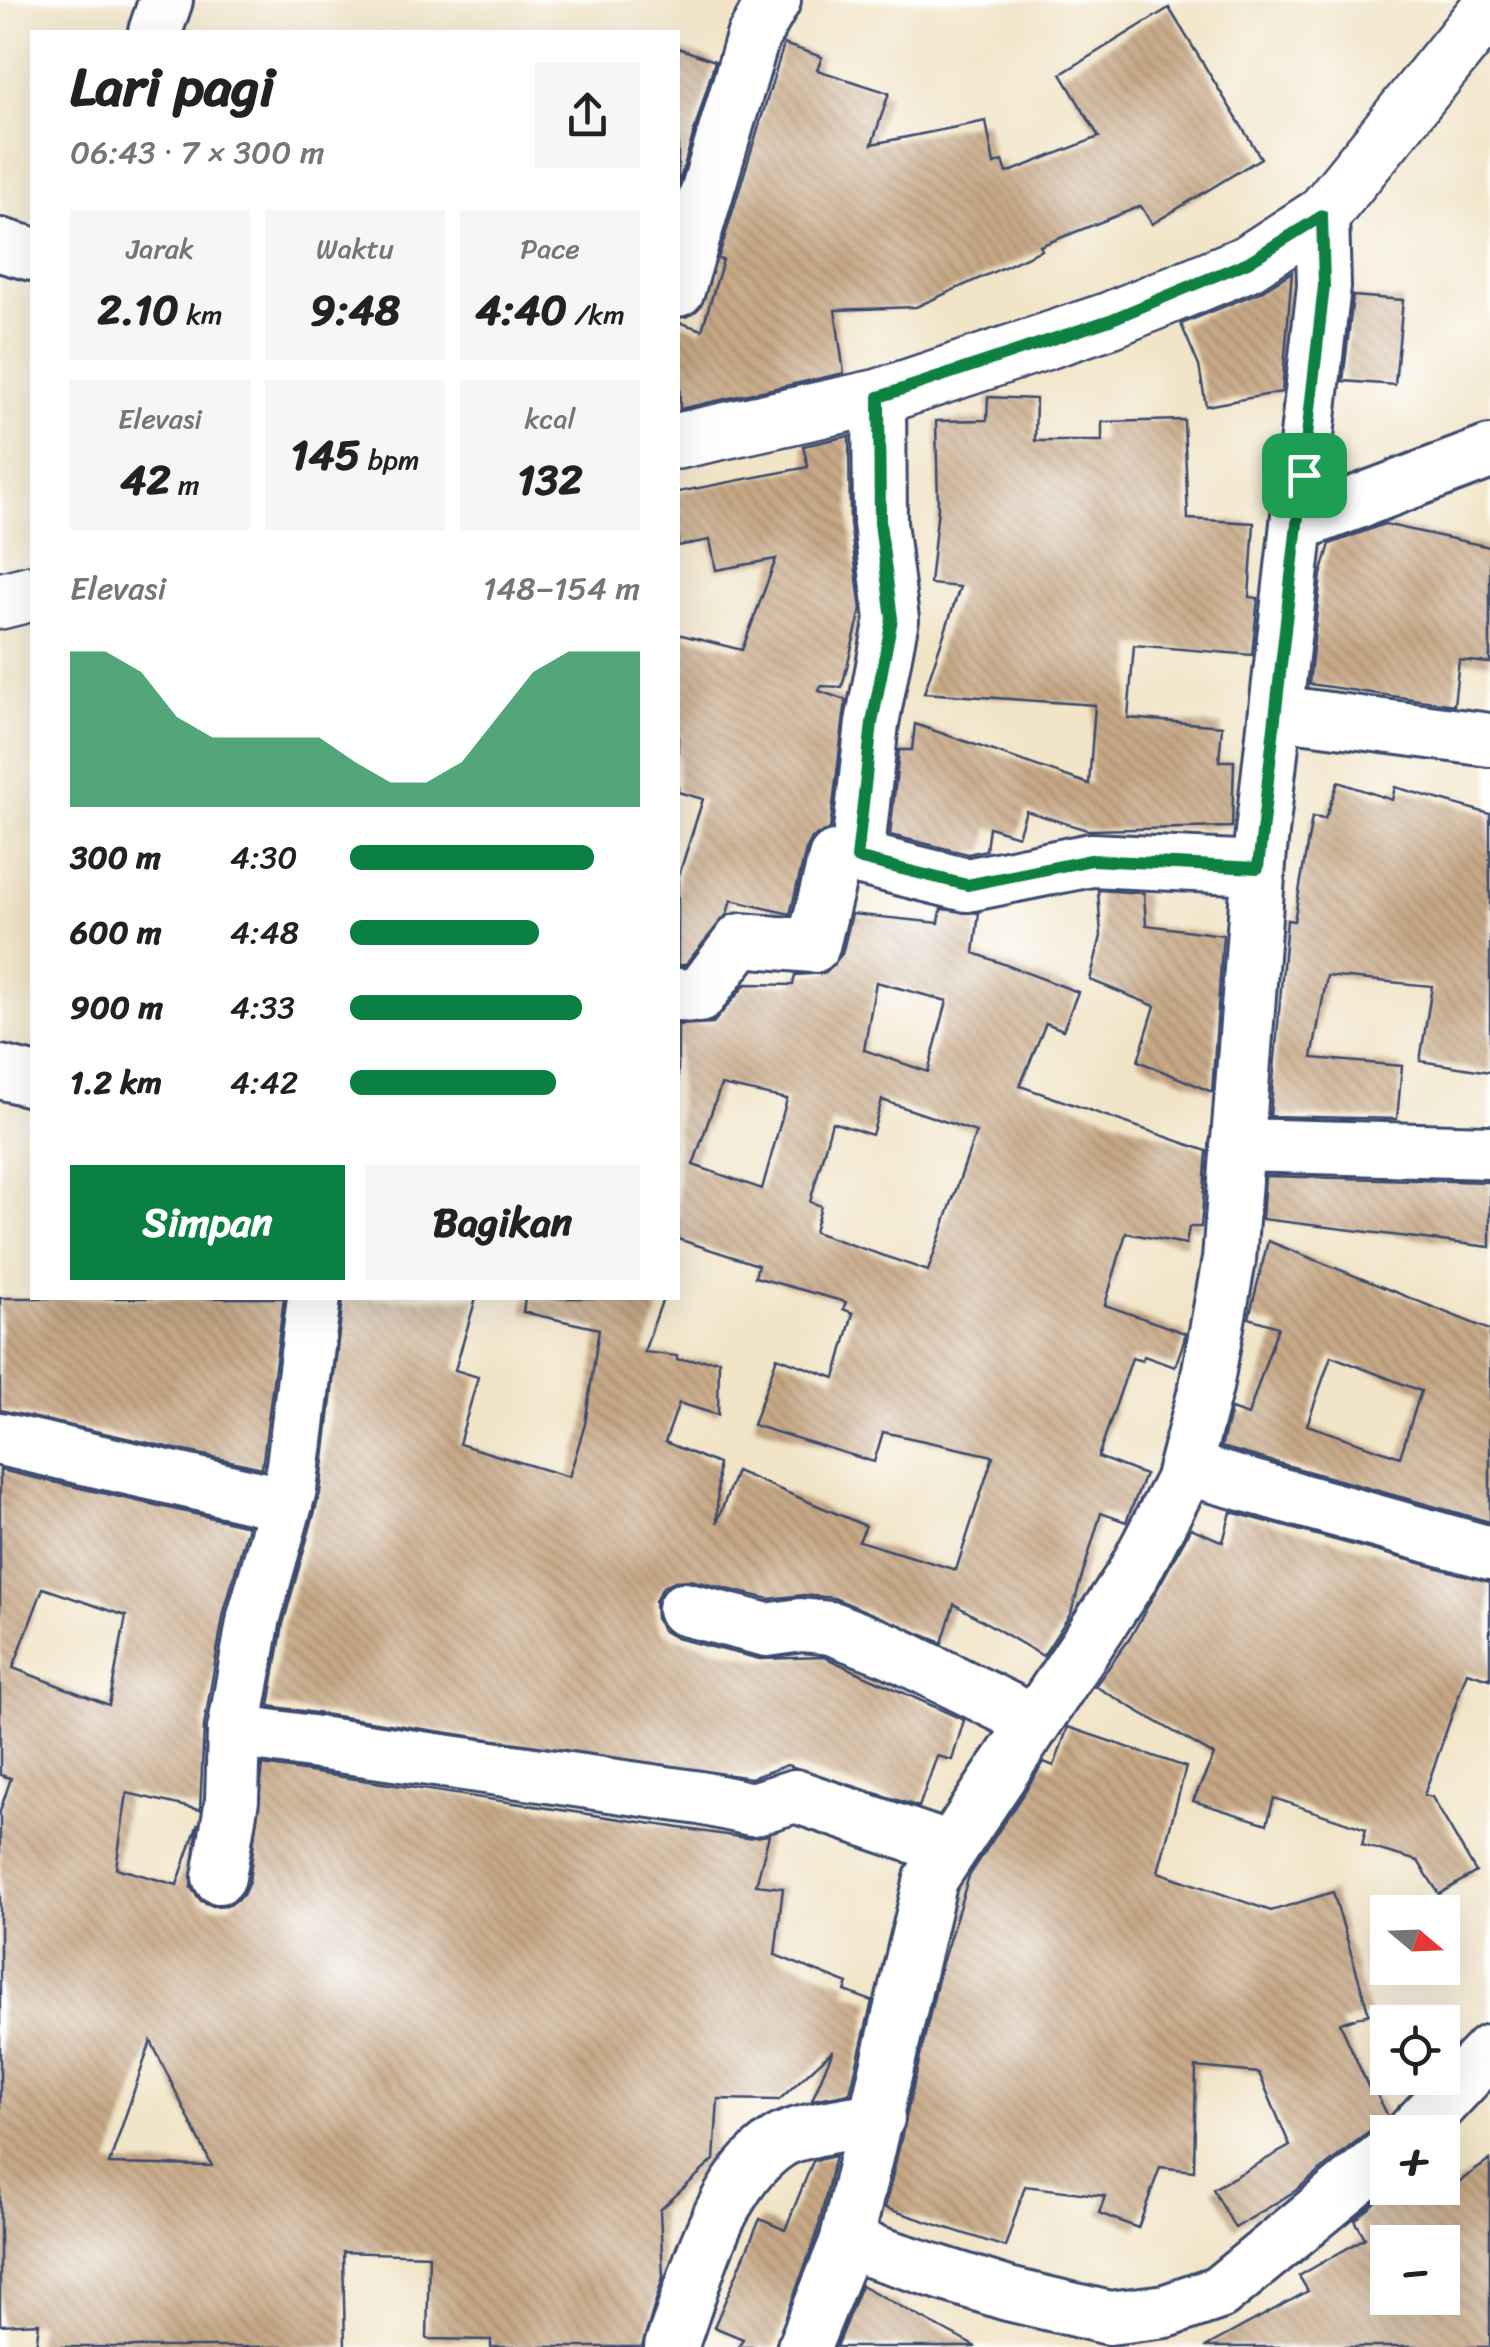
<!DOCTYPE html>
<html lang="id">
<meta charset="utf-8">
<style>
body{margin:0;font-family:Sriracha,sans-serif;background:#f6f6f6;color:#222;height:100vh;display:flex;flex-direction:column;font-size:38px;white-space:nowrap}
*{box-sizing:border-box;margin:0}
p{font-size:32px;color:#767676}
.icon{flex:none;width:55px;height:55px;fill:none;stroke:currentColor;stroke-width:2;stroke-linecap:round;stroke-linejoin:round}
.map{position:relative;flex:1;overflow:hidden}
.details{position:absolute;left:30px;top:30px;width:650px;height:1270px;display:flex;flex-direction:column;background:#fff;border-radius:0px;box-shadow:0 10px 40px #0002}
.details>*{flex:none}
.needle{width:65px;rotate:109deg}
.controls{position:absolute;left:1370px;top:1895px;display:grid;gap:20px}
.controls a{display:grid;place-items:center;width:90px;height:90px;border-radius:0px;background:#fff;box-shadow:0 10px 40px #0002;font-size:50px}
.pin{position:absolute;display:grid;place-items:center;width:85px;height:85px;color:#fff;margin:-42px;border-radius:20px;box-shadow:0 5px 15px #0006}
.round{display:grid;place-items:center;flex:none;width:105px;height:105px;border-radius:0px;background:#f6f6f6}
.overview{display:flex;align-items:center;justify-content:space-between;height:170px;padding:0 40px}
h1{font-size:55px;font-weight:700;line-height:75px}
.stats{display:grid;grid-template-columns:repeat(3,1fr);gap:15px;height:170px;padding:10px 40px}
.stats div{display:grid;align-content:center;border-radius:0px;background:#f6f6f6;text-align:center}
.stats b{font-size:42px;font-weight:700}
.stats small{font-size:28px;font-weight:400}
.stats p{font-size:28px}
.chart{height:280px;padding:20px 40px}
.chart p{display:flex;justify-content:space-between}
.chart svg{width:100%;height:180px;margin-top:10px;fill:#0b8043;opacity:.7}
.primary-button{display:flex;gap:20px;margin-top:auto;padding:20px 40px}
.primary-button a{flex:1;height:115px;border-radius:0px;background:#0b8043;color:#fff;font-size:40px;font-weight:700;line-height:115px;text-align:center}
.primary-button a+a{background:#f6f6f6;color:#222}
ul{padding:0 40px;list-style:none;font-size:32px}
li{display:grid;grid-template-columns:160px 120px 1fr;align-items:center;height:75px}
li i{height:25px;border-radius:12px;background:#0b8043}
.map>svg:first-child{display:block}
.building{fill:url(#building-back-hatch);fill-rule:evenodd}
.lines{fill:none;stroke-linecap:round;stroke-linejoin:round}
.street-casing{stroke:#3b4a6e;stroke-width:58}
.secondary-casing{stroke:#3b4a6e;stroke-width:60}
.street{stroke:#fff;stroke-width:52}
.secondary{stroke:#fff;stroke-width:55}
.route-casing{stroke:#fff;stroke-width:20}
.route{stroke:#0b8043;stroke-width:12}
</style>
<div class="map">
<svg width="1490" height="2347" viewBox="0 0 1490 2347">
<defs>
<pattern id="building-back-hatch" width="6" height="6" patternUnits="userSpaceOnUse" patternTransform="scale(2.5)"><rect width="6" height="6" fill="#c8a986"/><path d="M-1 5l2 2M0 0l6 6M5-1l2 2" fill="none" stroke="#a28a71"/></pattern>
</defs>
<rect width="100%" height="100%" fill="#fff"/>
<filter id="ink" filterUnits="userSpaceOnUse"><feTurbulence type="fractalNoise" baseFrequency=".01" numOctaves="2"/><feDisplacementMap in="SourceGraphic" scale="20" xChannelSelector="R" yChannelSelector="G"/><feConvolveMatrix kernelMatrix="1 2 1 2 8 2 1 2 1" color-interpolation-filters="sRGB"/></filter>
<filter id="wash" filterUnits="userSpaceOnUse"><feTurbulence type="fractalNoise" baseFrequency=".0048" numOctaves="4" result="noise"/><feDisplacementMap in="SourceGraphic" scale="40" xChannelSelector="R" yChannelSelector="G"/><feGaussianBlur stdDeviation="2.25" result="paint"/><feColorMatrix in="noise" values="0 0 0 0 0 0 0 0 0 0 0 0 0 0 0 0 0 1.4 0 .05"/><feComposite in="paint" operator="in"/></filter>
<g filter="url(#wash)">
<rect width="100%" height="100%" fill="#f1e4c7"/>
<g id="blocks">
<g class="building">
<path d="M 1169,8 L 1261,158 L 1152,224 L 1141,206 L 1040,246 L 1042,250 L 916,307 L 835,310 L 844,373 L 680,409 L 678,322 L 702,330 L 723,260 L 718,259 L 784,44 L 822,57 L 817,70 L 889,93 L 872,144 L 986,121 L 994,164 L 1003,161 L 1007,173 L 1099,137 L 1061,74 Z"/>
<path d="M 678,48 L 715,61 L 678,186 Z"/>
<path d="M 1292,272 L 1282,392 L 1206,406 L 1199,366 L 1181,324 L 1260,292 Z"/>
<path d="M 1353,296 L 1403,300 L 1395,385 L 1343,381 Z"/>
<path d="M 988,397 L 1036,399 L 1035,441 L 1102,441 L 1102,422 L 1184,420 L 1188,519 L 1254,523 L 1249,597 L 1258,598 L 1252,655 L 1134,645 L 1128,718 L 1222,726 L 1219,761 L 1234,761 L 1232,827 L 1087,830 L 1026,811 L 1018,836 L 989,827 L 986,850 L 968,854 L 890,835 L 899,750 L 912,750 L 915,724 L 1089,784 L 1095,705 L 924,693 L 960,587 L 930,584 L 938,508 L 936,421 L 987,420 Z"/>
<path d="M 849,436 L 850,523 L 861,610 L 842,687 L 821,686 L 819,691 L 846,700 L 830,829 L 812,838 L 806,850 L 790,914 L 731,900 L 727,914 L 685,965 L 678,965 L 678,878 L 703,799 L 678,792 L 678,634 L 742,650 L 776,559 L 716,570 L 710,540 L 678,546 L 678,492 L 808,467 L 803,446 Z"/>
<path d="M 1384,524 L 1490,547 L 1490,663 L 1459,660 L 1454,705 L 1309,684 L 1321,575 L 1330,544 Z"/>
<path d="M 1338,782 L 1392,800 L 1395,787 L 1490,814 L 1490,1072 L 1420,1061 L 1432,986 L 1327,976 L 1312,1058 L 1402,1066 L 1397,1119 L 1270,1116 L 1287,920 L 1294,921 L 1312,817 L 1325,819 Z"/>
<path d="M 1098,890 L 1144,893 L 1146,925 L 1223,935 L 1212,1092 L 1138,1061 L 1155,1006 L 1090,980 L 1101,936 Z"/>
<path d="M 941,909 L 979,913 L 974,953 L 1078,992 L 1063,1030 L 1046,1023 L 1020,1086 L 1207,1151 L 1201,1227 L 1189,1227 L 1186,1244 L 1126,1233 L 1105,1305 L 1185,1333 L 1184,1341 L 1175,1367 L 1144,1356 L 1142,1361 L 1132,1358 L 1098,1457 L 1145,1475 L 1126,1522 L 1101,1513 L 1071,1613 L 1043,1656 L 954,1604 L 942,1643 L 834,1598 L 804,1595 L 769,1599 L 690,1580 L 675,1581 L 663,1587 L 655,1601 L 656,1618 L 662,1630 L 676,1638 L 760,1659 L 824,1657 L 964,1720 L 952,1760 L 937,1756 L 919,1807 L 787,1765 L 751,1778 L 269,1706 L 283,1624 L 320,1493 L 343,1298 L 476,1298 L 455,1370 L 478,1377 L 459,1444 L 569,1477 L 585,1424 L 599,1329 L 523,1312 L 525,1298 L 663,1298 L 644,1352 L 677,1356 L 677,1360 L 719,1360 L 718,1415 L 679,1403 L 665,1442 L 718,1464 L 717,1523 L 736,1471 L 866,1526 L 859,1541 L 956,1570 L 993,1456 L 883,1432 L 874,1462 L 753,1425 L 777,1357 L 835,1378 L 853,1313 L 843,1309 L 846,1302 L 755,1277 L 758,1265 L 678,1239 L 678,1025 L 713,1023 L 746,984 L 793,985 L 795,975 L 825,973 L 842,954 L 852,914 L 939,923 ZM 876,982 L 947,1001 L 928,1072 L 864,1050 ZM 721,1085 L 787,1099 L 762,1189 L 693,1165 ZM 882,1100 L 976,1132 L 928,1271 L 814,1232 L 821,1206 L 810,1202 L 832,1122 L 872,1135 Z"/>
<path d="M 1265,1176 L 1490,1182 L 1490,1247 L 1262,1219 Z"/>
<path d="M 1268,1241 L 1490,1330 L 1490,1522 L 1221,1447 L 1231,1409 L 1248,1415 L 1278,1327 L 1249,1318 ZM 1331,1356 L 1421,1391 L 1400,1457 L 1307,1425 Z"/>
<path d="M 0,1298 L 284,1298 L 262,1468 L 0,1410 Z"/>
<path d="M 0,1470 L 248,1526 L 224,1612 L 204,1726 L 200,1810 L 127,1793 L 116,1868 L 177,1885 L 198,1823 L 191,1888 L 201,1901 L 213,1906 L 230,1905 L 243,1895 L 249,1882 L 263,1765 L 746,1838 L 769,1835 L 756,1885 L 783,1888 L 775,1955 L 848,1984 L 845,1991 L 872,2001 L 850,2093 L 812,2100 L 833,2050 L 779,2100 L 718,2099 L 714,2160 L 660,2210 L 663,2277 L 642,2347 L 491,2347 L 491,2340 L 427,2339 L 429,2255 L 343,2252 L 345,2347 L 36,2347 L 39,2323 L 0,2325 L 0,1811 L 11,1778 L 0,1775 ZM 43,1588 L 126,1616 L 109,1705 L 13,1668 ZM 151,2041 L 212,2166 L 109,2164 Z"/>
<path d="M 1231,1512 L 1490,1582 L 1490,1679 L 1467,1672 L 1424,1795 L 1432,1797 L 1476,1872 L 1439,1894 L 1418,1861 L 1362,1845 L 1366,1829 L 1274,1798 L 1267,1824 L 1193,1801 L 1214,1755 L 1095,1686 L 1130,1638 L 1191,1528 L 1223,1542 Z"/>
<path d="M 1068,1727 L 1186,1767 L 1158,1872 L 1271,1911 L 1333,1892 L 1369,2014 L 1340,2023 L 1371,2093 L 1375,2091 L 1388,2116 L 1384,2124 L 1369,2131 L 1295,2191 L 1235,2228 L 1213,2189 L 1290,2146 L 1259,2073 L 1196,2067 L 1194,2171 L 1160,2167 L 1138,2228 L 1099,2213 L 1105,2196 L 1025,2186 L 1005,2247 L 885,2208 L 941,1966 L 969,1876 L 1044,1762 L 1054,1766 Z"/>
<path d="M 835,2156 L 817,2234 L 775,2347 L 739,2347 L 743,2339 L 714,2327 L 760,2219 L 785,2230 L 813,2161 Z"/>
<path d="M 1490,2160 L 1490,2347 L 1205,2347 L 1308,2291 L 1299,2276 L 1365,2238 L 1355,2220 L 1394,2188 L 1426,2188 L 1433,2200 ZM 1388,2242 L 1442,2242 L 1442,2298 L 1388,2298 Z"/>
<path d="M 861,2285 L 976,2347 L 836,2347 Z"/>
</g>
</g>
</g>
<g filter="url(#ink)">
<use href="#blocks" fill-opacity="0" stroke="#3b4a6e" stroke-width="2.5"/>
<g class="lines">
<g class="street-casing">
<g id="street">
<path d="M 155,32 L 166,0"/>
<path d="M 0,245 L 32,254"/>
<path d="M 678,290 L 753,37 L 774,0"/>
<path d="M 1299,524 L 1490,452"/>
<path d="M 1276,712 L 1490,740"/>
<path d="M 857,858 L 872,723 L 892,619 L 880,523 L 879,397"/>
<path d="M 678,995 L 699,996 L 741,940 L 813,946 L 835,858 L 857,858 L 967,885 L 1091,860 L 1258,868"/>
<path d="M 0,1072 L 32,1080"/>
<path d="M 1237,1145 L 1490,1152"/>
<path d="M 314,1298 L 290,1489 L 254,1617 L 234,1731 L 700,1798 L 752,1809 L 795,1796 L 950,1849"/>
<path d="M 0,1439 L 286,1504"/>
<path d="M 1185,1468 L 1490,1553"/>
<path d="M 684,1609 L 767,1630 L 801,1625 L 831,1628 L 891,1651 L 1033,1721"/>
<path d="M 219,1877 L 232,1800 L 234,1731"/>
<path d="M 1413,2132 L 1490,2051"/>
<path d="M 846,2243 L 1008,2294 L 1109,2318 L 1166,2311 L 1219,2293 L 1388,2154"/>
<path d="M 671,2347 C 696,2281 716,2183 779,2142 C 800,2129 852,2124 878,2118"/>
<path d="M 804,2347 L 846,2243 L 931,1879 L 1132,1576 L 1181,1482 L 1206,1387 L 1229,1260 L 1260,850 L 1324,286 L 1322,215"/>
</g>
</g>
<g class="secondary-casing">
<g id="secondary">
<path d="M 678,441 L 879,397 L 1110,320 L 1248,263 L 1322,215 L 1490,7"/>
<path d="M 0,601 L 32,593"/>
</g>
</g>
<use href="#street" class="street"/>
<use href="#secondary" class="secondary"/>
</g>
</g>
<g class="lines" filter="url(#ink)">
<g class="route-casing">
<path id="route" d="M 1322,216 L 1324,286 L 1258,868 L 1091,860 L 967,885 L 857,858 L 872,723 L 892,619 L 880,523 L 879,397 L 1110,320 L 1248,262 Z"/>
</g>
<use href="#route" class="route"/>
</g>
</svg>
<div class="controls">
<a><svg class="needle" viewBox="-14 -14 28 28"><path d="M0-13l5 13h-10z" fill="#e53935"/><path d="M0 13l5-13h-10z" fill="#767676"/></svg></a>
<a><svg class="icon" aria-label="locate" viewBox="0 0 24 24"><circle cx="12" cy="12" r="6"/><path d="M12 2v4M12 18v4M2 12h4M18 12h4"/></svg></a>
<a>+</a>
<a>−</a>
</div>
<div class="pin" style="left:1304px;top:475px;background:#1e9e55"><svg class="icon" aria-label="arrive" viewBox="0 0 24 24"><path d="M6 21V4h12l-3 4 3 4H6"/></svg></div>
<section class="details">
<div class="overview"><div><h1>Lari pagi</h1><p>06:43 · 7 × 300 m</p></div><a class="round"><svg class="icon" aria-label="share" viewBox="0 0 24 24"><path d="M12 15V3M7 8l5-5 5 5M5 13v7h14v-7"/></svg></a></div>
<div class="stats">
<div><p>Jarak</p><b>2.10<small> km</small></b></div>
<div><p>Waktu</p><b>9:48</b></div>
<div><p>Pace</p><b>4:40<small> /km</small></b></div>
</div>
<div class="stats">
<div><p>Elevasi</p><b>42<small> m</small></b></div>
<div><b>145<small> bpm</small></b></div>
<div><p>kcal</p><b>132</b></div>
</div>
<div class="chart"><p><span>Elevasi</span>148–154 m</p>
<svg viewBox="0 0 160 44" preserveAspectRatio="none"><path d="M0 44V6L10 6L20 11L30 22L40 27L50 27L60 27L70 27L80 33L90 38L100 38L110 33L120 22L130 11L140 6L150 6L160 6V44z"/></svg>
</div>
<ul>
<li><b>300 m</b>4:30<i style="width:84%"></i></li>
<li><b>600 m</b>4:48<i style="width:65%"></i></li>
<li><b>900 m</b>4:33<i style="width:80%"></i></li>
<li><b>1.2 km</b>4:42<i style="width:71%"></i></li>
</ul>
<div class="primary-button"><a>Simpan</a><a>Bagikan</a></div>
</section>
</div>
